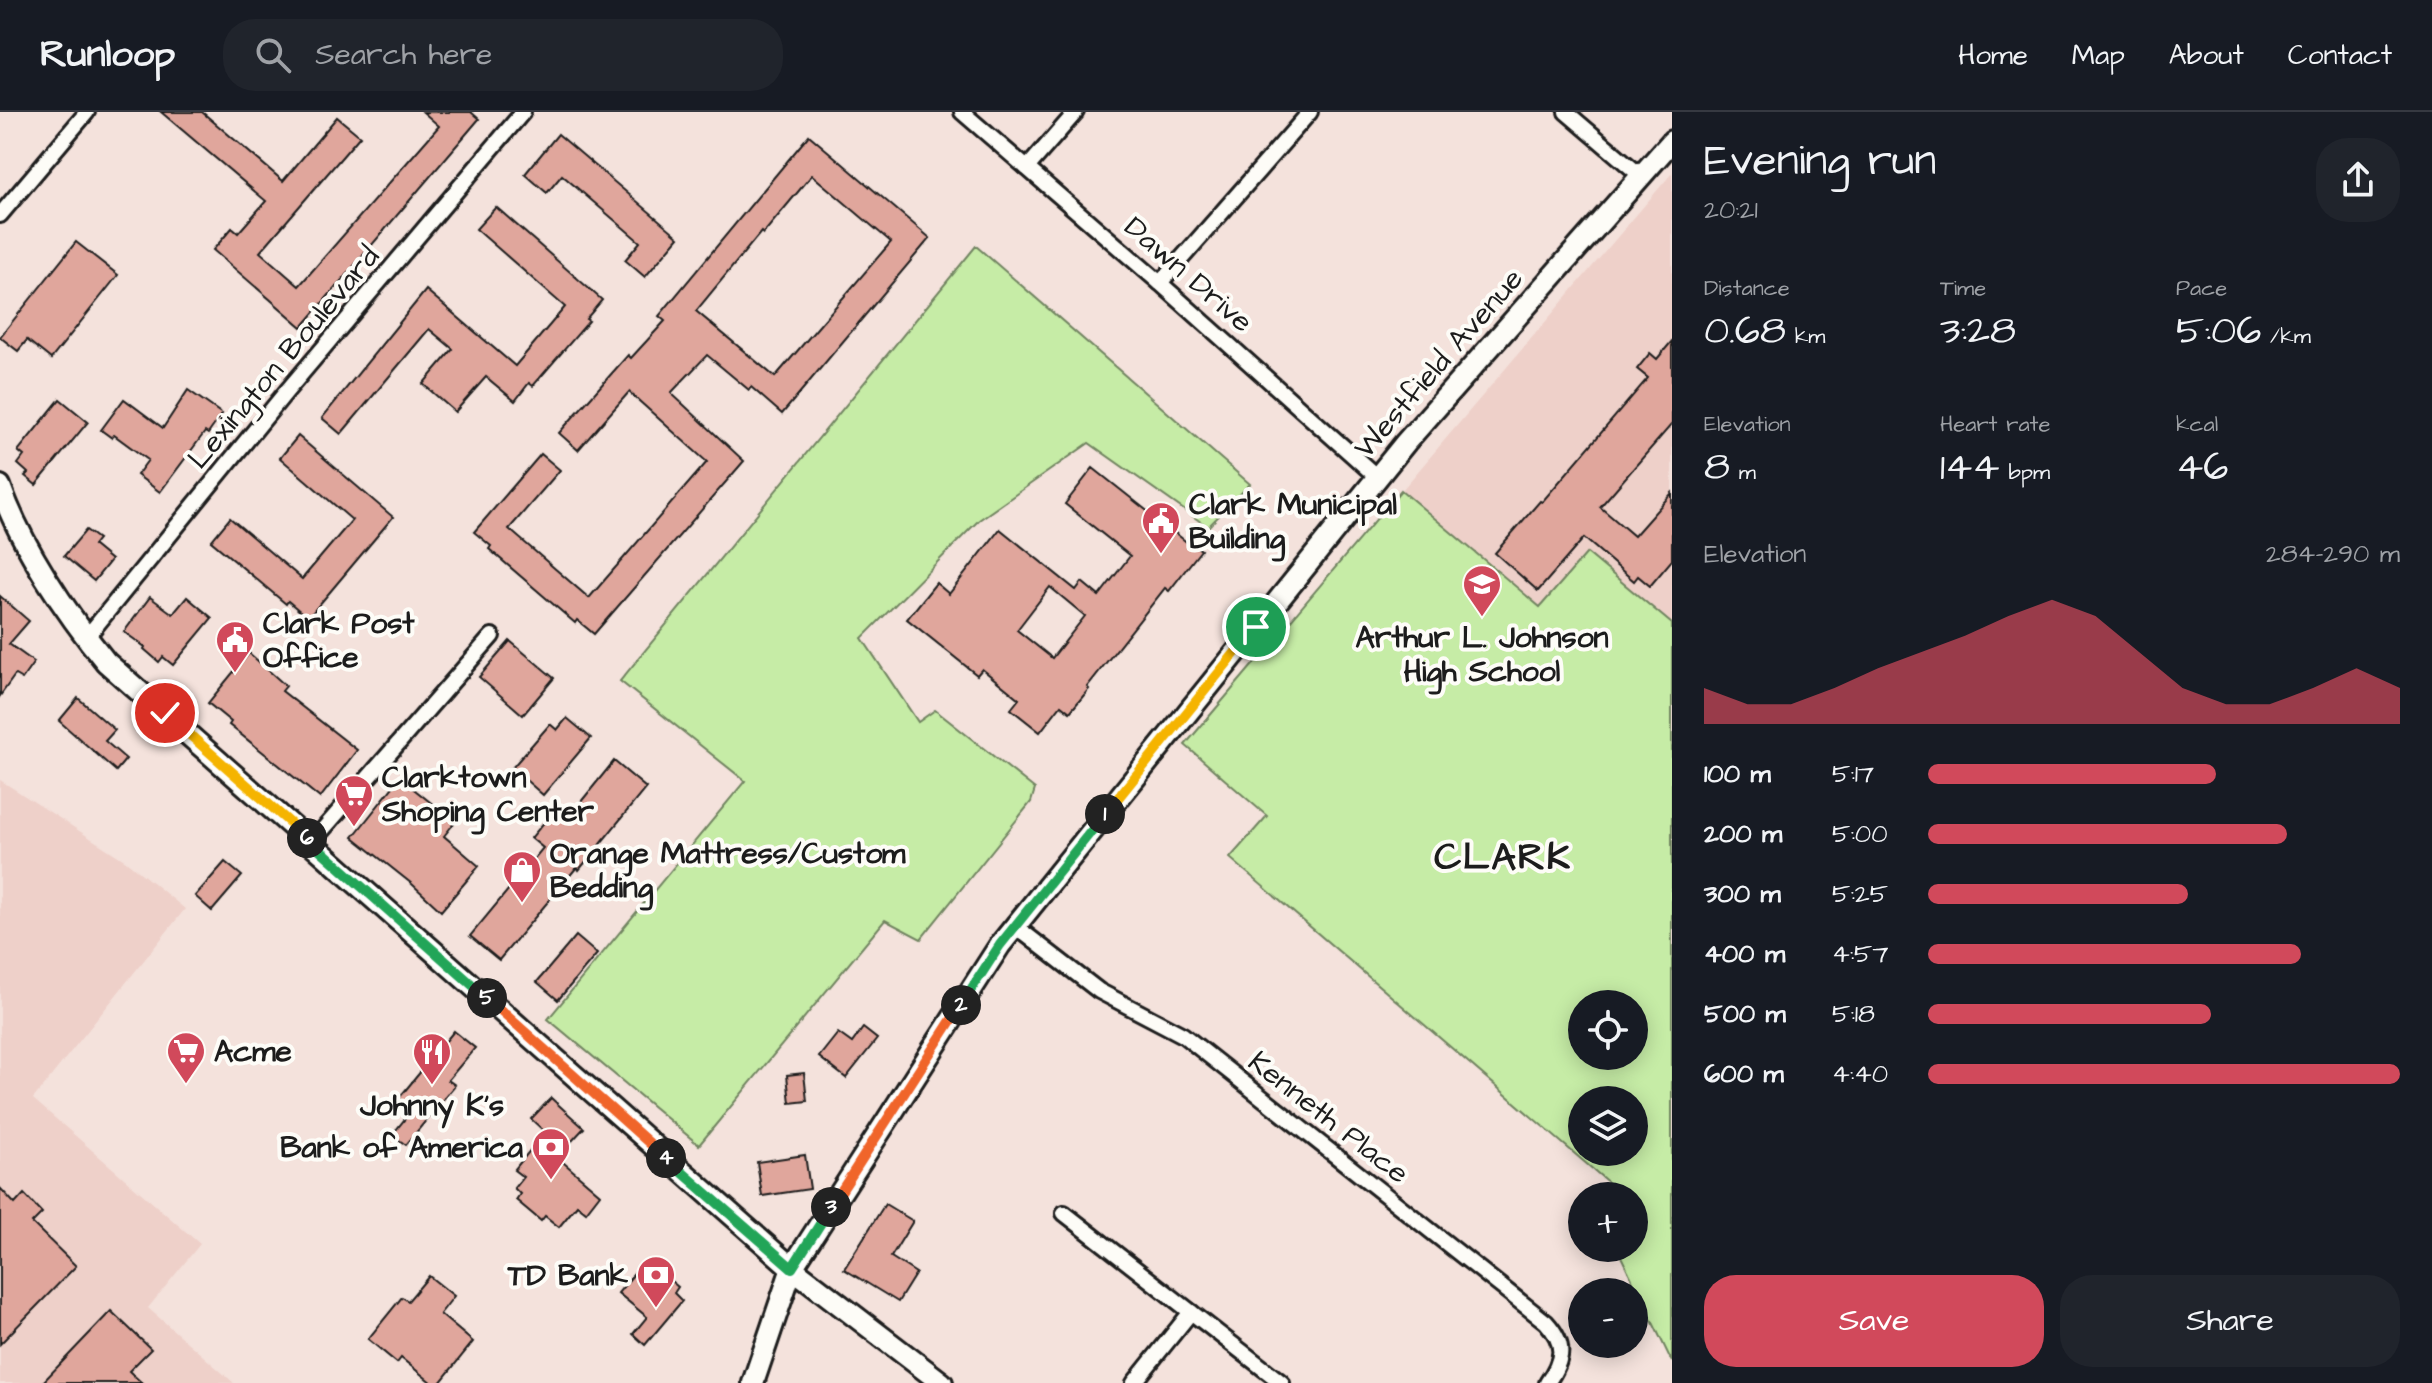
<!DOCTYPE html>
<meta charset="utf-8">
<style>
body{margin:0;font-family:"Architects Daughter",sans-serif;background:#20242c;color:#f1f3f6;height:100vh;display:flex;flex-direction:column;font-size:30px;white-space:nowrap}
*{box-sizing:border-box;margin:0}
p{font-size:26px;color:#9ea1a6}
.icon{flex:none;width:44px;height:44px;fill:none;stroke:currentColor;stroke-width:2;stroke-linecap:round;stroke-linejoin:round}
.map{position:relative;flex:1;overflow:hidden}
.details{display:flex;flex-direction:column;background:#171b24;width:760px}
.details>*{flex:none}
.fabs{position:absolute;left:1568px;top:878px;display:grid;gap:16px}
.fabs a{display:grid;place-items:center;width:80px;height:80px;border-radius:50%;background:#171b24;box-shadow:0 4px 20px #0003;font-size:40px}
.pin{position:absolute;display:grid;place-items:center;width:68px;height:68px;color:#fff;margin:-34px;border:4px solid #fff;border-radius:50%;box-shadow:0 2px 8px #0007}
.km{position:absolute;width:40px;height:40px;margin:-20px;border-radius:50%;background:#222;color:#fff;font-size:22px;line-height:40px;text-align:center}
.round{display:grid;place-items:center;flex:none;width:84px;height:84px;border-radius:32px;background:#20242c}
.overview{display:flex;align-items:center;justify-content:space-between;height:136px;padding:0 32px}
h1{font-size:44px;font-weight:600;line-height:60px}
.metrics{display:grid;grid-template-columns:repeat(3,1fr);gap:12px;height:136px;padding:8px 32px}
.metrics div{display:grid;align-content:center}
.metrics b{font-size:40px;font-weight:600}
.metrics small{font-size:22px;font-weight:400}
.metrics p{font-size:22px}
.chart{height:224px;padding:16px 32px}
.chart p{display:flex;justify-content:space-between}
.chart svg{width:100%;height:144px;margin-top:8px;fill:#d1495b;opacity:.7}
.button{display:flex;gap:16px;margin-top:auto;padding:16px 32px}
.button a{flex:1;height:92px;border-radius:32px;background:#d1495b;color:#fff;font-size:32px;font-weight:600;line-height:92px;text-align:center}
.button a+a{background:#20242c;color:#f1f3f6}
ul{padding:0 32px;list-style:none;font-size:26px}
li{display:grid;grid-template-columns:128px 96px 1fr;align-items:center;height:60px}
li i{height:20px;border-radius:10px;background:#d1495b}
header{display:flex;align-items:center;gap:48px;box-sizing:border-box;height:112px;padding:0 40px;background:#171b24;border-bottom:2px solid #363941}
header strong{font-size:38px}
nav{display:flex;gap:44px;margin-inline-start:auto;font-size:28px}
.search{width:560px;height:72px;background:#20242c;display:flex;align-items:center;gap:20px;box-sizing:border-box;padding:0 28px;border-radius:32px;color:#9ea1a6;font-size:30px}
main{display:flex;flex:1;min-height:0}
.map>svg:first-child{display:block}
.built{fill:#eed0c9;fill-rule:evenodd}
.green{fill:#c6eca6;stroke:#718461;stroke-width:2;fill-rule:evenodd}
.building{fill:#e0a69c;stroke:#1c1c1c;stroke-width:2;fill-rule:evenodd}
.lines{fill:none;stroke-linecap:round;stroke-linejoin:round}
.street-casing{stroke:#1c1c1c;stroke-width:20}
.secondary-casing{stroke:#1c1c1c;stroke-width:26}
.street{stroke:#fdfcf7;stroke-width:14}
.secondary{stroke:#fdfcf7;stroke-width:20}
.split-1-casing{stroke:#fff;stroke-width:16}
.split-2-casing{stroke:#fff;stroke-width:16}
.split-3-casing{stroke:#fff;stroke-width:16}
.split-4-casing{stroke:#fff;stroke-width:16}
.split-5-casing{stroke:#fff;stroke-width:16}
.split-6-casing{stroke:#fff;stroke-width:16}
.split-7-casing{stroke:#fff;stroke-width:16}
.split-1{stroke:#f5b400;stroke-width:10}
.split-2{stroke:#22a559;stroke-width:10}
.split-3{stroke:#f0652b;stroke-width:10}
.split-4{stroke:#22a559;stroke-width:10}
.split-5{stroke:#f0652b;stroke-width:10}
.split-6{stroke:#22a559;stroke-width:10}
.split-7{stroke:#f5b400;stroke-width:10}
.labels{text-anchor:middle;stroke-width:8;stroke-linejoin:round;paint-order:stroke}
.street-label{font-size:30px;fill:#1c1c1c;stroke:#fdfcf7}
.poi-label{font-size:30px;font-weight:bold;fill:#1c1c1c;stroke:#fdfcf7;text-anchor:start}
.district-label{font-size:38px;font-weight:bold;letter-spacing:2px;fill:#1c1c1c;stroke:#fdfcf7}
</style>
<header>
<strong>Runloop</strong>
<div class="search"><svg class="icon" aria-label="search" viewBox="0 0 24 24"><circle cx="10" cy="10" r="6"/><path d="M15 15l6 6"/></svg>Search here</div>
<nav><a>Home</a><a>Map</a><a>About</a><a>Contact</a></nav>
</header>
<main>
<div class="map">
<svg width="1672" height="1271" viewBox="0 0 1672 1271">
<rect width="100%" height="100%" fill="#f4e2dc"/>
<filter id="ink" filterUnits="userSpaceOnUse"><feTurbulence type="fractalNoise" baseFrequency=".0125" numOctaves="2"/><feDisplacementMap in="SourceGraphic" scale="16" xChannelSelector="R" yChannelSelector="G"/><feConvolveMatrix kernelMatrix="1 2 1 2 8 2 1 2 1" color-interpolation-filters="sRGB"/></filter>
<g filter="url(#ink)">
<g class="built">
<path d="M 1672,61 L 1672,1063 L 1634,1093 L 1634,1084 L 1624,1084 L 1230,746 L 1267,704 L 1185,633 ZM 1582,892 L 1634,892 L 1634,944 L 1582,944 ZM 1582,988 L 1634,988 L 1634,1040 L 1582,1040 Z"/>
<path d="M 0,668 L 126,749 L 185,797 L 33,987 L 200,1132 L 148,1196 L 234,1271 L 0,1271 Z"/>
</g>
<g class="green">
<path d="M 976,134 L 1250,372 L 1208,415 L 1089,331 L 979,408 L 862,526 L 918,610 L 935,598 L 1035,677 L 1031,690 L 921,827 L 885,808 L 699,1033 L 548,907 L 745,669 L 620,569 Z"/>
<path d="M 1401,378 L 1540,495 L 1587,441 L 1672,512 L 1672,1250 L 1618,1138 L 1619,1136 L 1634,1136 L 1634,1111 L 1641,1099 L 1634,1093 L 1634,1084 L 1624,1084 L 1230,746 L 1267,704 L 1185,633 ZM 1582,892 L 1634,892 L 1634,944 L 1582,944 ZM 1582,988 L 1634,988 L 1634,1040 L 1582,1040 Z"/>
</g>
<g class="building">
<path d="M 161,0 L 202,0 L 283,69 L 337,5 L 360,24 L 260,140 L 299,174 L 439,14 L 423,0 L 471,0 L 479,7 L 302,215 L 213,138 L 232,116 L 238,121 L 266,89 Z"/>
<path d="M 558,22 L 679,125 L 645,165 L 625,148 L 640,130 L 562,63 L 547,81 L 525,62 Z"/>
<path d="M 809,23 L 930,126 L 782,302 L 751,275 L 749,278 L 707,243 L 671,281 L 744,349 L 594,522 L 577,508 L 575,511 L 489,437 L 491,434 L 474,420 L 541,342 L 560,358 L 509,417 L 589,486 L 707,350 L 629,280 L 578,338 L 559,321 L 628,243 L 631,246 L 665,209 L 659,204 ZM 812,63 L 891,130 L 775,265 L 696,199 L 761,120 L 763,122 Z"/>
<path d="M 496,95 L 602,188 L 586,207 L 589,209 L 533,274 L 529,271 L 515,289 L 486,265 L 455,300 L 423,272 L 453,237 L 429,217 L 341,322 L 322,306 L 426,178 L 515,254 L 565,195 L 476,117 Z"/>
<path d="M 76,130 L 118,163 L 51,247 L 27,228 L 18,239 L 0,225 Z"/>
<path d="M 1672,229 L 1672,312 L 1600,395 L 1634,424 L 1672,381 L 1672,448 L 1650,474 L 1638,464 L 1634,469 L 1584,426 L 1538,479 L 1495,441 L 1540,389 L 1542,390 L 1648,266 L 1637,257 L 1650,241 L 1657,247 Z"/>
<path d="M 188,278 L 222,302 L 208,322 L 205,320 L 160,380 L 137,363 L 148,348 L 114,323 L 112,326 L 101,318 L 124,287 L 163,316 Z"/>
<path d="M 60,287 L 88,310 L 36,373 L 25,364 L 28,361 L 18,352 L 24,344 L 18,339 Z"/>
<path d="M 298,324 L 393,405 L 308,506 L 288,489 L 286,492 L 211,429 L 230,406 L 302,467 L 352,408 L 280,346 Z"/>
<path d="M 1093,356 L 1189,432 L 1191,430 L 1201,438 L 1169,479 L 1165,476 L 1087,575 L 1089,577 L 1070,600 L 1061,593 L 1040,620 L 1011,597 L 1019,587 L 982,557 L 977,563 L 907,507 L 936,471 L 949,482 L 1000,417 L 1076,478 L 1082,470 L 1099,484 L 1130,444 L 1065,392 ZM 1050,475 L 1085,504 L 1052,546 L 1017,518 Z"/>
<path d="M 86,418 L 98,427 L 93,433 L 111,448 L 94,469 L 64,444 Z"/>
<path d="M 0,484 L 29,509 L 9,532 L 34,550 L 22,567 L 15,563 L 0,584 Z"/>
<path d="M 150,485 L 173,502 L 187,485 L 212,506 L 173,553 L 163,545 L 159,550 L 144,537 L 145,535 L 124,520 Z"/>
<path d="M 510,529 L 554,566 L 523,603 L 479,565 Z"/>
<path d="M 249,541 L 286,574 L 282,579 L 357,638 L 320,686 L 229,613 L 231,610 L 208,591 Z"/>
<path d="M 78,586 L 115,618 L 105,629 L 126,647 L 116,659 L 59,609 Z"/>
<path d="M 567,606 L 591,626 L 543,683 L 512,656 L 550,612 L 557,618 Z"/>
<path d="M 614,649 L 646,676 L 579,758 L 577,755 L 499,848 L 470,824 L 543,736 L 531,726 L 555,697 L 567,707 Z"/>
<path d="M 400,666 L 455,710 L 444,724 L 479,754 L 441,799 L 412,772 L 353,725 Z"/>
<path d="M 225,750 L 242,764 L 212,799 L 195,784 Z"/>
<path d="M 576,824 L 597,842 L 558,888 L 537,870 Z"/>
<path d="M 863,916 L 877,927 L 846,966 L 819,945 L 838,921 L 852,931 Z"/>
<path d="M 454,919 L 475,936 L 448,968 L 455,973 L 406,1033 L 392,1023 L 412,998 L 399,986 Z"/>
<path d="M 804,961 L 807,989 L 790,991 L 787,963 Z"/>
<path d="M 551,986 L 584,1016 L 557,1045 L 600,1082 L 586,1100 L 577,1093 L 559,1115 L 545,1104 L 541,1109 L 516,1088 L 520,1082 L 514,1076 L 523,1065 L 514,1058 L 545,1020 L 531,1007 Z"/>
<path d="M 805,1043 L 810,1077 L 762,1084 L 757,1050 Z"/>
<path d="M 0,1076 L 15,1092 L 24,1082 L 42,1101 L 32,1111 L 76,1154 L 0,1232 Z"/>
<path d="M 885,1092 L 913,1109 L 891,1145 L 916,1161 L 898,1190 L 844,1157 Z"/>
<path d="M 642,1152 L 661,1168 L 665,1164 L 678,1175 L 674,1181 L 682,1189 L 645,1233 L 633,1222 L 647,1205 L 618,1181 Z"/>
<path d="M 429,1164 L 454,1184 L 440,1202 L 473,1230 L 440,1271 L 432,1271 L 401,1246 L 397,1251 L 368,1227 L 402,1185 L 408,1189 Z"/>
<path d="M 111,1199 L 151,1237 L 129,1259 L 142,1271 L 42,1271 Z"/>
</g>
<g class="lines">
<g class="street-casing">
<g id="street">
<path d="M 962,0 L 1160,171 L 1378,366"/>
<path d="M 1566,0 L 1641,64"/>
<path d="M 1027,56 L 1076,0"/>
<path d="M 0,103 L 87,0"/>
<path d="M 1160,171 L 1310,0"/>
<path d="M 86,526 L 286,280 L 523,0"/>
<path d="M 312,730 L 492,524"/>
<path d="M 1015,814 L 1099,879 L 1183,923 L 1546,1210 C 1566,1232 1564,1247 1547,1271"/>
<path d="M 1064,1101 L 1282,1271"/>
<path d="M 1134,1271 L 1191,1200"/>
</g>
</g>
<g class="secondary-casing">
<g id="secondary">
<path d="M 0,374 C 21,434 66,501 106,550 L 792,1156 L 942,1271"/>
<path d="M 753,1271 L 792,1156 L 1000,833 L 1406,330 L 1672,29"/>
</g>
</g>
<use href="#street" class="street"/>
<use href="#secondary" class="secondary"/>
</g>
</g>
<g class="lines" filter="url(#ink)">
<g class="split-1-casing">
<path id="split-1" d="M 1105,702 L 1256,515"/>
</g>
<g class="split-2-casing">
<path id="split-2" d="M 961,893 L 1000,833 L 1105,702"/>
</g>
<g class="split-3-casing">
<path id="split-3" d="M 831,1095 L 961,893"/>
</g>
<g class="split-4-casing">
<path id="split-4" d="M 666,1046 L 792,1156 L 831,1095"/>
</g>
<g class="split-5-casing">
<path id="split-5" d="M 487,886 L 666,1046"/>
</g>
<g class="split-6-casing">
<path id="split-6" d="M 307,726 L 487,886"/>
</g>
<g class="split-7-casing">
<path id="split-7" d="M 165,601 L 307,726"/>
</g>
<use href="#split-1" class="split-1"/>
<use href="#split-2" class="split-2"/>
<use href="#split-3" class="split-3"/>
<use href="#split-4" class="split-4"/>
<use href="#split-5" class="split-5"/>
<use href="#split-6" class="split-6"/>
<use href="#split-7" class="split-7"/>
</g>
<defs>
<g id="civic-pin" transform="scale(2)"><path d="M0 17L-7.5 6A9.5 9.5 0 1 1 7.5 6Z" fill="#d1495b" stroke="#fdfcf7"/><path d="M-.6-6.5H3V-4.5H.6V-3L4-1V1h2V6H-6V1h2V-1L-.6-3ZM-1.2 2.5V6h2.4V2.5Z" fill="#fff"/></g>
<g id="school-pin" transform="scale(2)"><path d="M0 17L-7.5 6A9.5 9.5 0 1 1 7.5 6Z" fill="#d1495b" stroke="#fdfcf7"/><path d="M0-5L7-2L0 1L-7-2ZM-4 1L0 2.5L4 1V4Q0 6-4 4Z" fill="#fff"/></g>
<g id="supermarket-pin" transform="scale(2)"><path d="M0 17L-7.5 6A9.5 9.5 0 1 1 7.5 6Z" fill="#d1495b" stroke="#fdfcf7"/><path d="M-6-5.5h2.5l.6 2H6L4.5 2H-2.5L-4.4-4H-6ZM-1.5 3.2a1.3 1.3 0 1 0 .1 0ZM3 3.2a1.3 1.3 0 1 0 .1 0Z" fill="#fff"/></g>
<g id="shop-pin" transform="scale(2)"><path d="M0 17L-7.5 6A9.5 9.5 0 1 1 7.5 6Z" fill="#d1495b" stroke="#fdfcf7"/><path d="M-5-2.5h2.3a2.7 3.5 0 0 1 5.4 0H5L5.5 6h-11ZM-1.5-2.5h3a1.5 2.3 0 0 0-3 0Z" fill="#fff"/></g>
<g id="restaurant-pin" transform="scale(2)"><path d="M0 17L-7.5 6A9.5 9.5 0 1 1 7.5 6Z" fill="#d1495b" stroke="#fdfcf7"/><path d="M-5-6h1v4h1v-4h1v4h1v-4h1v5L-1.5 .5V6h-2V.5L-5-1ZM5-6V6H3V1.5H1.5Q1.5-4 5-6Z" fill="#fff"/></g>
<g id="bank-pin" transform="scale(2)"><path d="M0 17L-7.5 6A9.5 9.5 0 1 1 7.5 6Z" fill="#d1495b" stroke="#fdfcf7"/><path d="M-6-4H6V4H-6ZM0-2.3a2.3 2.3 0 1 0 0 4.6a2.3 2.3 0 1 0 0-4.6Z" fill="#fff"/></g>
</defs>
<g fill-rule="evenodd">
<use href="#civic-pin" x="1161" y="409"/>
<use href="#school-pin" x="1482" y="472"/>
<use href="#civic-pin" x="235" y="528"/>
<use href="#supermarket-pin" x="354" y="682"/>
<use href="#shop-pin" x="522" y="758"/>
<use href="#supermarket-pin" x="186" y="939"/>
<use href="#restaurant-pin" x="432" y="940"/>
<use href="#bank-pin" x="551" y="1035"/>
<use href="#bank-pin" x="656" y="1163"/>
</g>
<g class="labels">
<g class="street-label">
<text transform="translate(1189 162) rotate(41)" y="10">Dawn Drive</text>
<text transform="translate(283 245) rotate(-50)" y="10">Lexington Boulevard</text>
<text transform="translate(1438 251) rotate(-49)" y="10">Westfield Avenue</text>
<text transform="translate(1329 1005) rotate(38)" y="10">Kenneth Place</text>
</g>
<g class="poi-label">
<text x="1189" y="402">Clark Municipal<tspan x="1189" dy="34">Building</tspan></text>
<text x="263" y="521">Clark Post<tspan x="263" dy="34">Office</tspan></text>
<text x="1482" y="535" text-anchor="middle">Arthur L. Johnson<tspan x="1482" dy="34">High School</tspan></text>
<text x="382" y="675">Clarktown<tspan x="382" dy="34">Shoping Center</tspan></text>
<text x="550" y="751">Orange Mattress/Custom<tspan x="550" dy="34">Bedding</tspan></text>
<text x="214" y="949">Acme</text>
<text x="432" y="1003" text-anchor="middle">Johnny K's</text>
<text x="523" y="1045" text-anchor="end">Bank of America</text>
<text x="628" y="1173" text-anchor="end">TD Bank</text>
</g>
<g class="district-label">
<text x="1503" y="757">CLARK</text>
</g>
</g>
</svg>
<div class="fabs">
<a><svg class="icon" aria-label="locate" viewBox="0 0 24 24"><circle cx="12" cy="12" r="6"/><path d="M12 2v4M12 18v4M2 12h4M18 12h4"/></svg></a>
<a><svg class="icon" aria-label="layers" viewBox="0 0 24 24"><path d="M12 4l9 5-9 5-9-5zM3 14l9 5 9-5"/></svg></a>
<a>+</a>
<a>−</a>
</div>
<div class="pin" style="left:1256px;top:515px;background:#1e9e55"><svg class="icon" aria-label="arrive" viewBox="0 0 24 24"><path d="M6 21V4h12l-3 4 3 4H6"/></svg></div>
<div class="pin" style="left:165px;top:601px;background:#d93025"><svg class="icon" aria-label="check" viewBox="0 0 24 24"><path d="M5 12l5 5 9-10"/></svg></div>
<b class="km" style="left:1105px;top:702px">1</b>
<b class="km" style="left:961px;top:893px">2</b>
<b class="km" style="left:831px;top:1095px">3</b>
<b class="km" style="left:666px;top:1046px">4</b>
<b class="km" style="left:487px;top:886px">5</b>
<b class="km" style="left:307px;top:726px">6</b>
</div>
<section class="details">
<div class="overview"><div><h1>Evening run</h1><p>20:21</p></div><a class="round"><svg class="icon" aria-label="share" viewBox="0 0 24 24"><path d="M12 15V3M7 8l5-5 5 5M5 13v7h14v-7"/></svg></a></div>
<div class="metrics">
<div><p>Distance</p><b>0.68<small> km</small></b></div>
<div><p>Time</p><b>3:28</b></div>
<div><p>Pace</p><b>5:06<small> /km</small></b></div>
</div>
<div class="metrics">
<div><p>Elevation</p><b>8<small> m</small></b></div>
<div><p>Heart rate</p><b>144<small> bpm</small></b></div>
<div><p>kcal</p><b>46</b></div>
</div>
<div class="chart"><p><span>Elevation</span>284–290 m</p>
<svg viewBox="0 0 160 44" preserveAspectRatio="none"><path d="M0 44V33L10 38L20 38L30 33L40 27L50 22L60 17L70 11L80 6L90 11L100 22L110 33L120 38L130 38L140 33L150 27L160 33V44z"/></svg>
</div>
<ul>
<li><b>100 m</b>5:17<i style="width:61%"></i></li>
<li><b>200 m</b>5:00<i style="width:76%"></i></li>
<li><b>300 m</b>5:25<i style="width:55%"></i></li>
<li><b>400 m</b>4:57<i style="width:79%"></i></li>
<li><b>500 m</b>5:18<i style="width:60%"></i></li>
<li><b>600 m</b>4:40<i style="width:100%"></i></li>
</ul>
<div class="button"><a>Save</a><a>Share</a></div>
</section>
</main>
